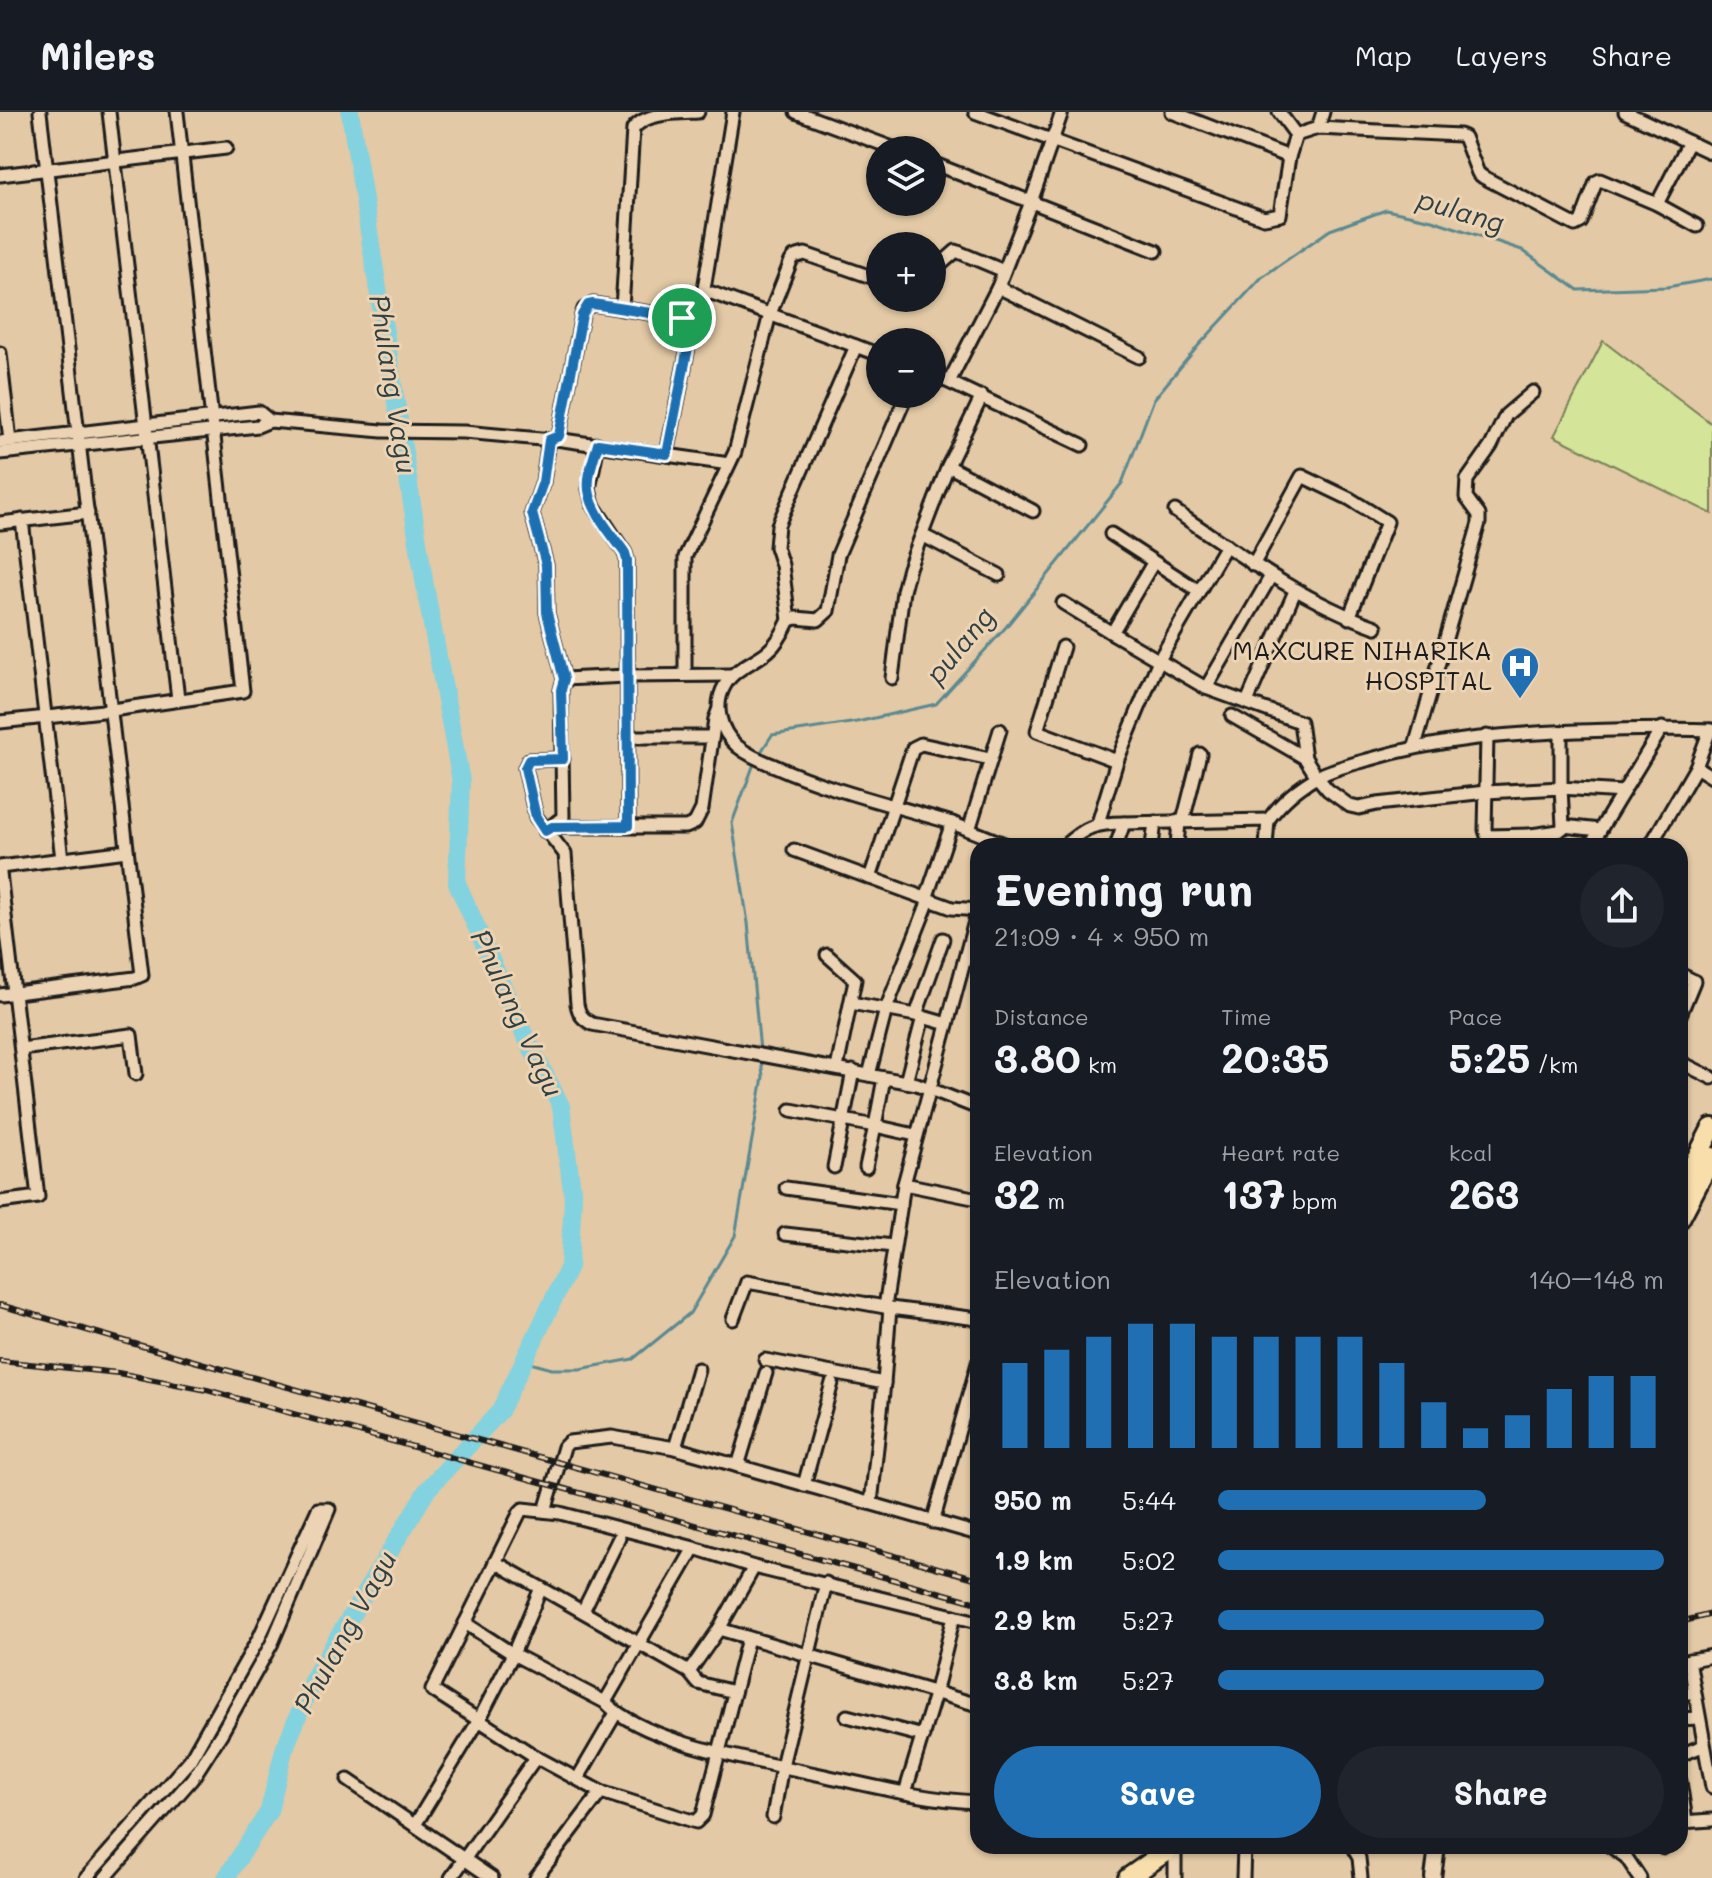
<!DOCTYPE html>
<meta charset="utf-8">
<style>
body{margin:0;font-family:Mali,sans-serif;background:#20242c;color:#f1f3f6;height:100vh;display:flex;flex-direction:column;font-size:30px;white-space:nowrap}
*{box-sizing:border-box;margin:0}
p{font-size:26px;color:#9ea1a6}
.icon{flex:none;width:44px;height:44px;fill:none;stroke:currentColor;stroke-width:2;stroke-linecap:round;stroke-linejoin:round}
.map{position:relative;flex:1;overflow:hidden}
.side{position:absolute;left:970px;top:726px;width:718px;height:1016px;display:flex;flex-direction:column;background:#171b24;border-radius:24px;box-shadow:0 2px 6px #0004}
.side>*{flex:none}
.controls{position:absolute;left:866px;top:24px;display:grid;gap:16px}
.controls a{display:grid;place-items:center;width:80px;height:80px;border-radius:50%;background:#171b24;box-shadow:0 2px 6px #0004;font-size:40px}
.pin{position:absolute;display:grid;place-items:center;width:68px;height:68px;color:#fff;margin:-34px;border:4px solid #fff;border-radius:50%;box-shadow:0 2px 8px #0007}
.round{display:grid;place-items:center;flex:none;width:84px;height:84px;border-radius:42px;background:#20242c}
.headline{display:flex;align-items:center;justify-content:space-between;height:136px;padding:0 24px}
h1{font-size:44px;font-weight:700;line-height:60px}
.figures{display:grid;grid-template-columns:repeat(3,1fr);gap:12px;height:136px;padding:8px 24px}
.figures div{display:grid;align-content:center}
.figures b{font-size:40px;font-weight:700}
.figures small{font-size:22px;font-weight:400}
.figures p{font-size:22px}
.chart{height:224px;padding:16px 24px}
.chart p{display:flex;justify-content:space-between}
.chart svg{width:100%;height:144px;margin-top:8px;stroke:#1f6fb2;stroke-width:6}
.button{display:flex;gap:16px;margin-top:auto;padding:16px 24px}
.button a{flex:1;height:92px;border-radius:48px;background:#1f6fb2;color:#fff;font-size:32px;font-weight:700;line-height:92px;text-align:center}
.button a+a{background:#20242c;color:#f1f3f6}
ul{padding:0 24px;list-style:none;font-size:26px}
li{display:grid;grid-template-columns:128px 96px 1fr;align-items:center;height:60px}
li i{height:20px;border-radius:10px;background:#1f6fb2}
header{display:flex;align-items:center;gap:48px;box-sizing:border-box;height:112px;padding:0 40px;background:#171b24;border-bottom:2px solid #363941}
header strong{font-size:38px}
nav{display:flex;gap:44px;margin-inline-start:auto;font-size:28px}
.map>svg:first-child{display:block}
.green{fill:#d4e498;stroke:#78805a;stroke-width:2}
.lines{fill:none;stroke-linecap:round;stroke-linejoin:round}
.stream{stroke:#5a8991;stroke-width:3}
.river{stroke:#83d2df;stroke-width:18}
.minor-casing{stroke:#1c1c1c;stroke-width:17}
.tertiary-casing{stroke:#1c1c1c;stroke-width:20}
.trunk-casing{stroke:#1c1c1c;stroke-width:24}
.minor{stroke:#ebd3b3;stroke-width:11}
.tertiary{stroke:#ebd3b3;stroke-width:14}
.trunk{stroke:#f8deab;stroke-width:18}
.rail-casing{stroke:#1c1c1c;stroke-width:6}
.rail{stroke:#ebd3b3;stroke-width:3;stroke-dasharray:9;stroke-linecap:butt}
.route-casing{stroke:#fff;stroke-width:16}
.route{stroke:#1f6fb2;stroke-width:10}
.labels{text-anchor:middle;stroke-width:6;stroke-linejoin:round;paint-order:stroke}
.poi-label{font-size:26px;fill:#1c1c1c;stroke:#ebd3b3;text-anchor:end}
.water-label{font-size:28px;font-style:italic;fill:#314043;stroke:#ebd3b3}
</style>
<header>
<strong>Milers</strong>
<nav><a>Map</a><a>Layers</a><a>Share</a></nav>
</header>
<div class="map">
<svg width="1712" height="1766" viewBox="0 0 1712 1766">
<rect width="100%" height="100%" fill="#e3c9a5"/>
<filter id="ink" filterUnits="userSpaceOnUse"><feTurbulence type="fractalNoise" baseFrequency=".0125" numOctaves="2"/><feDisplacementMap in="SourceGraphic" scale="16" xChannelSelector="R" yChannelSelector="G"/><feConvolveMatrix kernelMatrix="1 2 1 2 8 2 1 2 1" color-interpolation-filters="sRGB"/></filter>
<g filter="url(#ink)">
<path class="green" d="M 1603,229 L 1712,312 L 1712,402 L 1554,324 Z"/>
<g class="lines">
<g class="stream">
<path d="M 759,643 L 772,623 L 857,610 L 936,592 L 1006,515 L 1122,371 L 1154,287 L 1198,234 L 1262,165 L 1330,118 L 1386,98 L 1432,108 L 1522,138 L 1578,178 L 1667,175 L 1712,167"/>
<path d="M 755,649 L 732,711 L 748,811 L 760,939"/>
<path d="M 523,1249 L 552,1257 L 580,1257 L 633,1247 L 690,1201 L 735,1124 L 763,965 L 761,947"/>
</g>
<path class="river" d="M 226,1766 L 269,1699 L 284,1638 L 313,1567 L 427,1378 L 500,1299 L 569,1155 L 573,1086 L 561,994 L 521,916 L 457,771 L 461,669 L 426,480 L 350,0"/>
<g class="minor-casing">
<g id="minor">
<path d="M 109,0 L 178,587"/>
<path d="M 796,0 L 898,38"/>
<path d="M 975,0 L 1264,106 L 1280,103 L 1289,45 L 1172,0"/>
<path d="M 1279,0 L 1296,23"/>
<path d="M 1625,0 L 1712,41"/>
<path d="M 1318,16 L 1323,0"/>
<path d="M 1289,45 L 1296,23 L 1318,16 L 1459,23 L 1464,25 L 1478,61 L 1483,65 L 1575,113 L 1581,110 L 1596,70 L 1600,68 L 1657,92 L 1689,30"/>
<path d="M 932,51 L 1156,139"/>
<path d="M 0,63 L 226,36"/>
<path d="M 1657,92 L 1697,114"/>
<path d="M 932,160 L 956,139 L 1004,159"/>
<path d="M 998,175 L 1139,245"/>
<path d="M 703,183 L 733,0"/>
<path d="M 622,197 L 633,17 C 645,0 679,1 698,0"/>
<path d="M 856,234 L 778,413 L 776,435 L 782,453 L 789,508 C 784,519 778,531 768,539 C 755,550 733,557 725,573 C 713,593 720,619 737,634 C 748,643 762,649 775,654 C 831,679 893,693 952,711"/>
<path d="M 0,241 L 10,329"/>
<path d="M 932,262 L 1082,333"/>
<path d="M 950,268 L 998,175 L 1031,90 L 1062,0"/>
<path d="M 556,327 L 729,352"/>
<path d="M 549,328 L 543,370 L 532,401 L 546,453 L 547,501 L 564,567"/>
<path d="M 0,330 L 259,300 L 270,309"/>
<path d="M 598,332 L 589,377 L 593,393 L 625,441 L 627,448 L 628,714"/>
<path d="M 0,341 L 258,314 L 270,309 L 382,319 L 464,320 L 552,328 L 559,324 L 582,203 L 584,197 L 593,192 L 688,207 L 697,202 L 703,183 L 712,181 L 880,243"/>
<path d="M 667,342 L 694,205"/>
<path d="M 948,354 L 1033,399"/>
<path d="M 1175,399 C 1240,443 1302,489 1376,515"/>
<path d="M 22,408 L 62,747"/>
<path d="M 0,411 L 88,401"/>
<path d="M 1111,422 L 1199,479"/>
<path d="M 922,423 L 999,463"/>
<path d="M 1153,451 L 1112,521 L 1206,576 L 1300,610 L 1305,646 L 1317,665 L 1328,678 L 1350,694 L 1359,696 L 1377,692 L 1486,680 L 1561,676 L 1563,714 L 1600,718 L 1590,734"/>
<path d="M 1253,453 L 1302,364 L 1350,387 L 1387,410 L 1349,506"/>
<path d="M 1063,491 L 1112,521"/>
<path d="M 789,508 L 796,506 L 818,508 L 828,499 L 838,443 L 907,282"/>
<path d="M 1063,535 L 1037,619 L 1117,649"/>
<path d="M 685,562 L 685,445 L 735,340 L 770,202 L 791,149 L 794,145 L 805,142 L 880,168"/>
<path d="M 892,566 L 903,479 L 909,456 L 948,354 L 982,284"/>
<path d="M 1206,576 L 1271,464"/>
<path d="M 1247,590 L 1295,479"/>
<path d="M 1232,604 L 1305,646"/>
<path d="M 0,610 L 112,598 L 243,579 L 177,0"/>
<path d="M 1561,620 L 1561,676 L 1623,680"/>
<path d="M 1487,624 L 1485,718 L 1487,724 L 1531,723"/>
<path d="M 627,625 L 712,625"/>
<path d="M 1415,634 L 1479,411 L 1479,403 L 1466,385 L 1467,368 L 1491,334 L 1506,303 L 1533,280"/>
<path d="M 563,647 L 529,648 L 525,656 L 536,705 L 565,742 L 577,892 C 579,903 583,907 592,912 L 917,972 L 978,996"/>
<path d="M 1696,655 L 1712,665"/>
<path d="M 1268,708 C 1282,689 1298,675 1319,664 C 1335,656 1353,652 1371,647 C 1438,627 1507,622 1577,619 C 1622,618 1667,616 1712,618"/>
<path d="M 1183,709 L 1200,642"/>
<path d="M 1098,711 L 1117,649 L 1159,548 L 1226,433"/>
<path d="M 1124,711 L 1268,708 L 1266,734"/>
<path d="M 553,715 L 686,715 L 695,711 L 702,697 L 715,607 L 718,599"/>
<path d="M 969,718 L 1000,618"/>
<path d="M 1600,718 L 1662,616"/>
<path d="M 545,719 L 563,705 L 561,578 L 564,567 L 627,564 L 732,563"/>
<path d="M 1064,734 C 1085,715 1095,711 1124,711 L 1116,734"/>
<path d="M 1152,734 L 1155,710"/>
<path d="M 1177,734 L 1179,709"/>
<path d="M 1526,734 L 1526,729 L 1531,723 L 1559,719 L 1564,715"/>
<path d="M 1650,734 L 1696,655 L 1710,618"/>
<path d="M 794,738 L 952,796 L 978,798 L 904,1072"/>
<path d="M 0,755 L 127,739"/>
<path d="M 0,761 L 38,1085 L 0,1090"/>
<path d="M 870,766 L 913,636 L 921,632 L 990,647"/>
<path d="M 926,787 L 952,711 L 1009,734"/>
<path d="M 827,843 L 855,868 L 837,956"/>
<path d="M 1680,862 L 1694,869 L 1680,903"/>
<path d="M 0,883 L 135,866 L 142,863 L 40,0"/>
<path d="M 851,891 L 916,903 L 947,912"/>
<path d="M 916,903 L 943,827"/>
<path d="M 21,937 L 131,923 L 136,962"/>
<path d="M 1680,950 L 1712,966"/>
<path d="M 869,963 L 886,897 L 929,788"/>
<path d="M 884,966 L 875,1014 L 915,1023"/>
<path d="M 906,970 L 923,905"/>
<path d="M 791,998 L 875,1014 L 866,1055"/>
<path d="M 834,1055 L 853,959"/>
<path d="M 786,1076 L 901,1092"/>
<path d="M 785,1122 L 893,1134"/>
<path d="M 885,1195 L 904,1072 L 978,1087"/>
<path d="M 890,1196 L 978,1207"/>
<path d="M 733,1207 L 747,1170 L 890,1196 L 884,1271"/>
<path d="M 765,1248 L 884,1271 L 871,1391"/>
<path d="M 675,1336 L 698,1257"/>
<path d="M 738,1354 L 766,1261"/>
<path d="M 804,1373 L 832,1271"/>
<path d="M 545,1399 L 564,1335 L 569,1330 L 612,1325 L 675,1336 L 978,1422"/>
<path d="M 933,1410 L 978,1251"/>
<path d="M 694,1436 L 560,1401 L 523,1397 L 520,1400 L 432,1578 L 536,1645 L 601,1680 L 696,1710 L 703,1703 L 748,1526"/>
<path d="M 495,1450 L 689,1560 L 719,1517 L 978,1593"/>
<path d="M 583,1499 L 619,1426"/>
<path d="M 465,1511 L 513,1542 L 605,1590 C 646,1632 758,1649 816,1662 C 870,1673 923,1688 978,1690"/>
<path d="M 719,1517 L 754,1455"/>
<path d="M 1689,1548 L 1712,1675"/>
<path d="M 1680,1550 L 1712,1544"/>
<path d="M 689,1560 L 698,1571 L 734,1580"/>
<path d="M 1680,1582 L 1694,1580"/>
<path d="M 605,1590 L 694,1436 L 754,1455 L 978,1510"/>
<path d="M 847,1604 L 923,1624"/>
<path d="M 1680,1607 L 1698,1606"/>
<path d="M 1680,1643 L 1703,1634"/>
<path d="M 578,1666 L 616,1601"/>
<path d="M 348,1668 L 492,1766"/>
<path d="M 1680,1669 L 1686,1709"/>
<path d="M 905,1681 L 935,1582 L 954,1504"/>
<path d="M 773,1705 L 782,1654 L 826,1471"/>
<path d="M 1681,1710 L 1712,1708"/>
<path d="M 415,1713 L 479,1608 L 513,1542 L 541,1476"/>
<path d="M 1352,1734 L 1359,1746 L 1361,1766"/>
<path d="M 1610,1734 L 1626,1745 L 1640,1766"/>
<path d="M 1661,1734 L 1663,1736"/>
<path d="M 86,1766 L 190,1648 L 259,1526 L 318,1397 L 329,1397 L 272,1531 L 221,1622 L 192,1667 L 105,1766"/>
<path d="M 451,1766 L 536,1645"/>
<path d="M 536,1766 L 601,1680"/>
<path d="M 1175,1766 L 1175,1734"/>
<path d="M 1243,1766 L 1244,1734"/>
</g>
</g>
<g class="tertiary-casing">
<path id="tertiary" d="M 1433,1766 L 1437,1734"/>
</g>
<g class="trunk-casing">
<g id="trunk">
<path d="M 1680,1078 L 1712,1016"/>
<path d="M 1680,1106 L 1712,1045"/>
<path d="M 1128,1766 L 1174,1734"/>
</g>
</g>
<use href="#minor" class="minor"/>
<use href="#tertiary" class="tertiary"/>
<use href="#trunk" class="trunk"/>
<g class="rail-casing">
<g id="rail">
<path d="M 0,1193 L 194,1249 L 978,1467"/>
<path d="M 0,1249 L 118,1261 L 207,1278 L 978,1491"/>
<path d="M 1680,1510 L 1712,1502"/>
</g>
</g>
<use href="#rail" class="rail"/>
</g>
</g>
<g class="lines" filter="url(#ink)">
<g class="route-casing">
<path id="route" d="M 593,192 L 682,206 L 694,205 L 667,342 L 598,332 C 594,346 587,363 589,378 C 592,401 612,422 625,441 L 627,448 L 628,714 L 552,715 L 545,719 L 536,705 L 525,656 L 529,648 L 563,647 L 561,578 L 564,567 L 547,501 L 546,453 L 532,401 L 543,370 L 549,328 L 559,324 L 582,203 L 588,193 Z"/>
</g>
<use href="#route" class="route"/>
</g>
<defs>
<g id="hospital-pin" transform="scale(2)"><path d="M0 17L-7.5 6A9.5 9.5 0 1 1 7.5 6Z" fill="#1f6fb2" stroke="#ebd3b3"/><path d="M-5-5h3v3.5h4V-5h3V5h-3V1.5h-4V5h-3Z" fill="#fff"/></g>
</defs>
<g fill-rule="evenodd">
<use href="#hospital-pin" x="1520" y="554"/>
</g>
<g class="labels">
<g class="poi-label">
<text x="1492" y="548">MAXCURE NIHARIKA<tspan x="1492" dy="30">HOSPITAL</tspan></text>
</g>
<g class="water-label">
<text transform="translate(1461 99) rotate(17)" y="10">pulang</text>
<text transform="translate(393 272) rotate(81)" y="10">Phulang Vagu</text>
<text transform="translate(960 533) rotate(-50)" y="10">pulang</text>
<text transform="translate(517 901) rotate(65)" y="10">Phulang Vagu</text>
<text transform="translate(345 1520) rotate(-61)" y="10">Phulang Vagu</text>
</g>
</g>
</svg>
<div class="controls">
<a><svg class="icon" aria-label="layers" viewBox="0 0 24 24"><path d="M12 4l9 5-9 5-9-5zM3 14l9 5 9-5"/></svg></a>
<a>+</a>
<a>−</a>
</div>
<div class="pin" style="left:682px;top:206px;background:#1e9e55"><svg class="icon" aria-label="arrive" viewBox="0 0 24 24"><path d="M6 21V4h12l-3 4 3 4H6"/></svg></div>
<section class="side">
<div class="headline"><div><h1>Evening run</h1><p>21:09 · 4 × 950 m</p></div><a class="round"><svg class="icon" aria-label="share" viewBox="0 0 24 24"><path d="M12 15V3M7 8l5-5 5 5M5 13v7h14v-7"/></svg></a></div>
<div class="figures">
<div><p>Distance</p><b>3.80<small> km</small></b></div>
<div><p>Time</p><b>20:35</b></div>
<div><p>Pace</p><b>5:25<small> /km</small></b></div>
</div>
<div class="figures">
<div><p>Elevation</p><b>32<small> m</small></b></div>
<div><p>Heart rate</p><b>137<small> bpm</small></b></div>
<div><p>kcal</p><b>263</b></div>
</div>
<div class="chart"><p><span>Elevation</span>140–148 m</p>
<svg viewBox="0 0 160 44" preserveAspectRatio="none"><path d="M5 44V18M15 44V14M25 44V10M35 44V6M45 44V6M55 44V10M65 44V10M75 44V10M85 44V10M95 44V18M105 44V30M115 44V38M125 44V34M135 44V26M145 44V22M155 44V22"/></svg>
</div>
<ul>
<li><b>950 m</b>5:44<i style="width:60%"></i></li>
<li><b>1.9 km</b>5:02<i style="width:100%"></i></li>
<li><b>2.9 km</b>5:27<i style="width:73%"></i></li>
<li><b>3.8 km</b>5:27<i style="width:73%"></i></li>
</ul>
<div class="button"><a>Save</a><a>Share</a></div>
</section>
</div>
